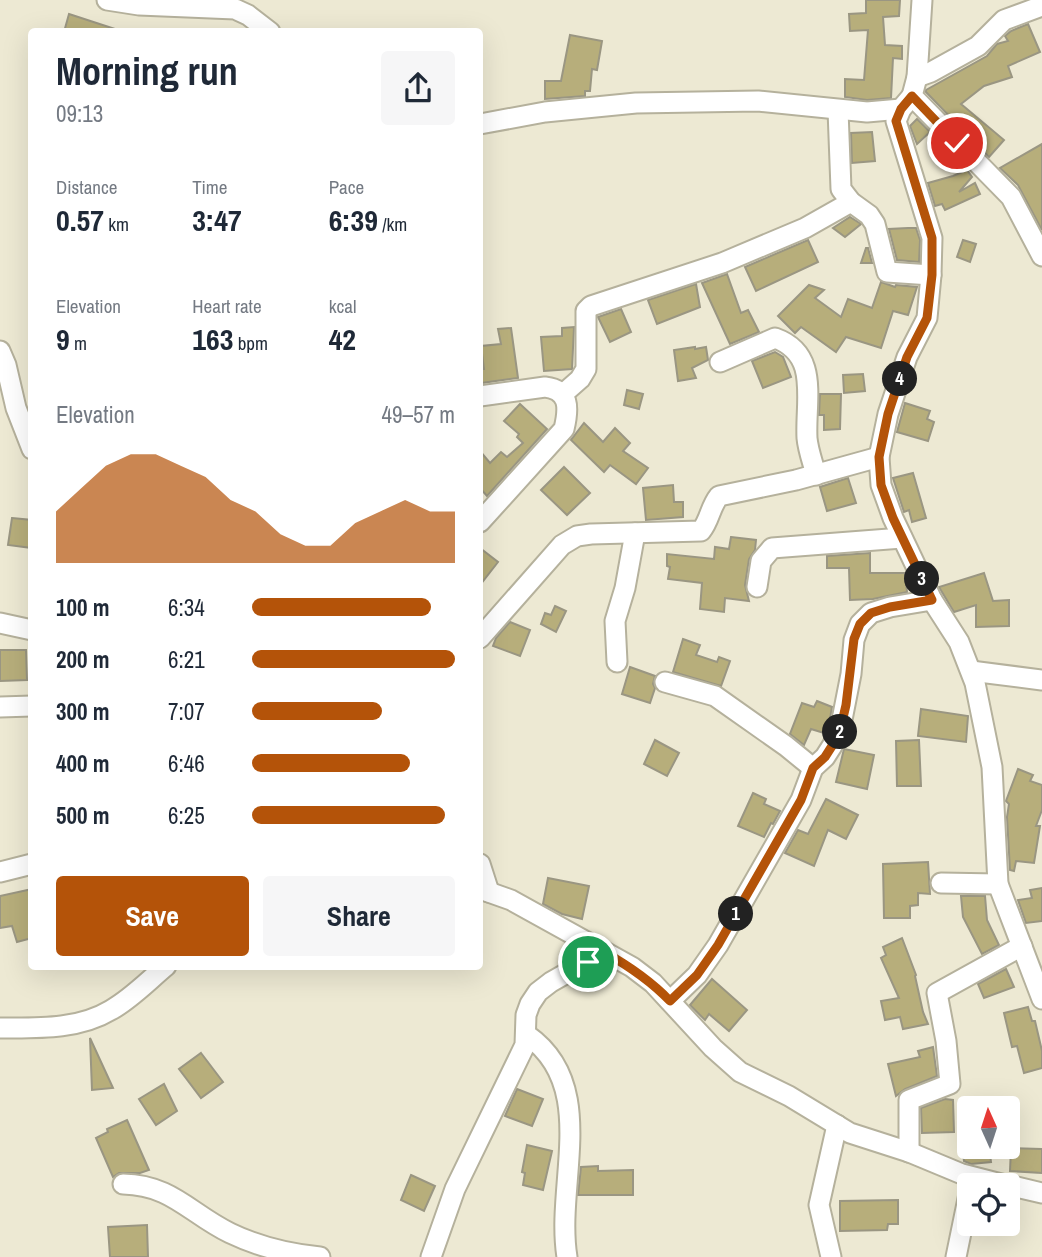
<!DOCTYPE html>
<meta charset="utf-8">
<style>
body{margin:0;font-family:"Archivo Narrow",sans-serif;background:#f6f6f7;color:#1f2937;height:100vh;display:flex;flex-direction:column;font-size:26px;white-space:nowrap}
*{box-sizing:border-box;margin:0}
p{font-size:23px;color:#747a83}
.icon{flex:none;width:38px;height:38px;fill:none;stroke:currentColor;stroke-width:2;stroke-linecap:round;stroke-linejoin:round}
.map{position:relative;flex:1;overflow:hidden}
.side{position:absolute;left:28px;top:28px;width:455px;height:942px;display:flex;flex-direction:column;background:#fff;border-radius:7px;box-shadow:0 7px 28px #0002}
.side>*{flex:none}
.needle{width:46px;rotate:357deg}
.tools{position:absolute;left:957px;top:1096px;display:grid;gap:14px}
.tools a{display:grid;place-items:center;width:63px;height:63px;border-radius:7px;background:#fff;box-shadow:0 7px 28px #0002;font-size:35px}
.pin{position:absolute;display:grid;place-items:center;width:60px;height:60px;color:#fff;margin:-30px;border:4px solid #fff;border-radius:50%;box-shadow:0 2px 7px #0007}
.km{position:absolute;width:35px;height:35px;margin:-18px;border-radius:50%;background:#222;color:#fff;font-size:19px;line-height:35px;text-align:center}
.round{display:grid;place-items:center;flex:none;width:74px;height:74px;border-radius:7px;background:#f6f6f7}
.overview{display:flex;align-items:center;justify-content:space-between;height:119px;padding:0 28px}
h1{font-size:38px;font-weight:700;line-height:52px}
.figures{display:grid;grid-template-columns:repeat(3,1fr);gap:10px;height:119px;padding:7px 28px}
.figures div{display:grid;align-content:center}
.figures b{font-size:30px;font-weight:700}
.figures small{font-size:19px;font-weight:400}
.figures p{font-size:19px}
.chart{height:196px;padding:14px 28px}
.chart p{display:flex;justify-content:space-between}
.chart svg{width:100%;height:126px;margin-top:7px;fill:#b45309;opacity:.7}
.primary-button{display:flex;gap:14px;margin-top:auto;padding:14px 28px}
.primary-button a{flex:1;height:80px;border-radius:7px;background:#b45309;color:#fff;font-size:28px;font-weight:700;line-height:80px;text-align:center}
.primary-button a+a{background:#f6f6f7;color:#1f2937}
ul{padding:0 28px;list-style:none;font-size:23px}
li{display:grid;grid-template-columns:112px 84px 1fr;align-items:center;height:52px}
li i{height:18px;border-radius:9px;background:#b45309}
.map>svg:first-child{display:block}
.building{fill:#b7ae7b;stroke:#9a9682;stroke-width:2}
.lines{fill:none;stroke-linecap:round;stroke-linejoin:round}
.minor-casing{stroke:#b5b19c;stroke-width:23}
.minor{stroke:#fff;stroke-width:19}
.route-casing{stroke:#fff;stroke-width:14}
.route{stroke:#b45309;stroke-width:9}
</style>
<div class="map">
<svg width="1042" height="1257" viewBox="0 0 1042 1257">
<rect width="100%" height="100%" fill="#ede9d3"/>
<g class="building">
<path d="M 866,0 L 900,0 L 899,16 L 883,17 L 885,45 L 902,46 L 902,59 L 893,58 L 891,98 L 867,100 L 845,97 L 845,79 L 864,80 L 868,30 L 850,31 L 849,14 L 866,13 Z"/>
<path d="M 69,14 L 115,29 L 115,32 L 64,32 Z"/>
<path d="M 1028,24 L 1040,52 L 1008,66 L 1012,77 L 984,86 L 961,104 L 1004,140 L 989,157 L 926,92 L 926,90 L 987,56 L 997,44 L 1008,41 L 1005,36 L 1011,31 Z"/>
<path d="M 570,35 L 602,41 L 597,70 L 592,69 L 590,91 L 585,91 L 585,96 L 545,99 L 545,81 L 561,81 Z"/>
<path d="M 917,119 L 930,132 L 917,144 L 910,126 Z"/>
<path d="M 872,132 L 875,161 L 852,163 L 851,133 Z"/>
<path d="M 1042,144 L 1042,230 L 1018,185 L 1000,168 Z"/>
<path d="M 967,170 L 972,177 L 959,192 L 975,183 L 980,194 L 945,210 L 942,204 L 935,206 L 928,183 L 953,176 Z"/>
<path d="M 850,217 L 861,224 L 845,237 L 833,228 Z"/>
<path d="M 908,228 L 916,228 L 920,240 L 919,262 L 897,260 L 889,229 Z"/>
<path d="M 808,240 L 818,262 L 756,291 L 745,267 Z"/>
<path d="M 963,240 L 976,244 L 970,262 L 957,257 Z"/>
<path d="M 866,248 L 868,248 L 872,263 L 861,263 Z"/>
<path d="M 727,274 L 741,313 L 748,310 L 759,332 L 730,344 L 702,283 Z"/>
<path d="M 881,282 L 895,287 L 896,285 L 917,287 L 908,315 L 893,311 L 881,348 L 846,337 L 836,352 L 801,327 L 795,333 L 778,316 L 809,285 L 824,290 L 815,298 L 841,317 L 848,299 L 872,308 Z"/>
<path d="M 696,284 L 700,307 L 657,324 L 648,300 Z"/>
<path d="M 621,309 L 631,332 L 610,342 L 598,317 Z"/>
<path d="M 574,327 L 572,369 L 544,371 L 541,337 L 562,336 L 562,328 Z"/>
<path d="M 511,328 L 518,378 L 481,383 L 480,369 L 484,369 L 481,346 L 501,344 L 498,329 Z"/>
<path d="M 695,347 L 695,349 L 706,347 L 708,360 L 692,368 L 696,378 L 678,381 L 674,350 Z"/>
<path d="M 775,352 L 783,357 L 791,377 L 763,388 L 752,361 Z"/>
<path d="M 863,374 L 865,391 L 844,393 L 843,375 Z"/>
<path d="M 627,390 L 643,394 L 639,409 L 624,405 Z"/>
<path d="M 820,394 L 841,394 L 840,429 L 824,430 L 824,415 L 819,415 Z"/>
<path d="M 905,403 L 930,411 L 927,419 L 934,422 L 928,441 L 897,432 Z"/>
<path d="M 520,404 L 547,429 L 487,496 L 480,488 L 480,451 L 490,463 L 501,452 L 507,457 L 523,443 L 517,437 L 519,434 L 504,421 Z"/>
<path d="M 584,423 L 603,442 L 615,428 L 630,443 L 623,451 L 648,468 L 636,484 L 610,465 L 604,472 L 571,440 Z"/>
<path d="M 564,467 L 590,493 L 567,515 L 541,490 Z"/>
<path d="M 913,473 L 926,518 L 912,522 L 909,510 L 904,512 L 893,478 Z"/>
<path d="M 848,478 L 856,503 L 827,511 L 820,487 Z"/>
<path d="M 673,485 L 674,502 L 683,502 L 683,517 L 646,520 L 643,488 Z"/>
<path d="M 12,518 L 32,520 L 32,548 L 8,545 Z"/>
<path d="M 731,537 L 756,540 L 755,550 L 749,559 L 745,585 L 749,601 L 725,598 L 724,612 L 700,609 L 702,583 L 668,579 L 670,567 L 667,566 L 667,554 L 714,559 L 715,547 L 729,549 Z"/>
<path d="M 480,548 L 498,562 L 480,585 Z"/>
<path d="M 870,553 L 870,573 L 905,573 L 907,592 L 873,599 L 850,600 L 849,568 L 827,568 L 827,556 Z"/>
<path d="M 984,573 L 993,601 L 1009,600 L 1009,626 L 976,627 L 976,605 L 954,612 L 939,587 Z"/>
<path d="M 555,606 L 566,611 L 556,632 L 541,624 L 545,613 L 551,615 Z"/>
<path d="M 510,622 L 530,630 L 520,656 L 493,646 L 496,638 Z"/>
<path d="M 683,639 L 700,645 L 696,655 L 717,662 L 719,657 L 730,661 L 721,686 L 673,672 Z"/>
<path d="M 0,650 L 26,650 L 27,680 L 0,681 Z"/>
<path d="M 630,667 L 655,676 L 653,684 L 655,688 L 650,703 L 622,694 Z"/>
<path d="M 817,701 L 832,707 L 830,719 L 824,733 L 811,729 L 804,745 L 790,734 L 802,703 L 814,707 Z"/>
<path d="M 921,709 L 968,716 L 966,742 L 918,736 Z"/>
<path d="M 655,740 L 679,753 L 667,776 L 644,764 Z"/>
<path d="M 919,740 L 921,786 L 897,786 L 896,741 Z"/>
<path d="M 844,749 L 874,755 L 867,789 L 836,782 Z"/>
<path d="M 1018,769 L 1033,775 L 1030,781 L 1042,785 L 1042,810 L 1036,826 L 1040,826 L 1034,863 L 1016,861 L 1014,871 L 1010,870 L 1007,817 L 1009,804 L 1006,801 Z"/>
<path d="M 753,793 L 766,799 L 764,804 L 780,811 L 773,824 L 771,823 L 764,837 L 738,826 Z"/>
<path d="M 826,799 L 858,815 L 846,839 L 828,830 L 814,866 L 785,853 L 798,830 L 808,834 Z"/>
<path d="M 928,862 L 930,894 L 918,893 L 918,905 L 910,906 L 910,918 L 884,918 L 883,864 Z"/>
<path d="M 548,878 L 589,886 L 582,919 L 562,914 L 543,904 Z"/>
<path d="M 1042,888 L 1042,921 L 1026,923 L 1018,900 L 1032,898 L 1030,890 Z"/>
<path d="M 32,889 L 32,938 L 17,942 L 12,926 L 0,928 L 0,896 Z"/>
<path d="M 961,896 L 985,896 L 987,920 L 999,945 L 982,954 L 963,917 Z"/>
<path d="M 902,938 L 916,975 L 915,976 L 923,1012 L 928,1024 L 903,1029 L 900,1017 L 885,1020 L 881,1001 L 899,998 L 881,958 L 886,955 L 883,947 Z"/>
<path d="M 1006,969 L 1014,987 L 984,998 L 978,984 Z"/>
<path d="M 712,979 L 747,1010 L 729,1031 L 709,1014 L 705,1020 L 690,1005 Z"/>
<path d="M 1028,1007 L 1032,1021 L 1035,1021 L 1042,1051 L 1042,1068 L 1024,1073 L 1017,1046 L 1012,1047 L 1004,1013 Z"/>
<path d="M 90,1038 L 113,1088 L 92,1090 Z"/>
<path d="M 933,1047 L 937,1076 L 905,1089 L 896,1096 L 888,1064 L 920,1057 L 918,1051 Z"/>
<path d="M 201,1053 L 223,1082 L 201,1098 L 179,1069 Z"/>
<path d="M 164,1084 L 177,1111 L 156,1125 L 139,1099 Z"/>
<path d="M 517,1089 L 543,1099 L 532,1126 L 505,1116 Z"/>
<path d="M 945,1099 L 953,1100 L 954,1132 L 922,1133 L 921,1108 Z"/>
<path d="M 127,1120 L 149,1170 L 140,1173 L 119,1173 L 113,1177 L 96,1138 L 108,1132 L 107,1129 Z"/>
<path d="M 527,1145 L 552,1151 L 543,1190 L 523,1185 L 525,1173 L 522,1172 Z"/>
<path d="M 962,1146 L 989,1146 L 991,1162 L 971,1164 L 964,1161 Z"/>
<path d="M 1011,1148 L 1042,1149 L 1042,1173 L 1010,1171 Z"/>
<path d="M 598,1166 L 598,1171 L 633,1170 L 633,1195 L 578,1195 L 581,1167 Z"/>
<path d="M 411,1175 L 435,1186 L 424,1211 L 401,1200 Z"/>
<path d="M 898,1200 L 898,1224 L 888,1224 L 887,1230 L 840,1231 L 840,1201 Z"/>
<path d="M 147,1225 L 148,1257 L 110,1257 L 108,1227 Z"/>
</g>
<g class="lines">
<g class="minor-casing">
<g id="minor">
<path d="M 107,0 L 139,5 L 235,9 L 248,15 L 270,32"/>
<path d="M 922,0 L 917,77 L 912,96 L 1011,197 L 1042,256"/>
<path d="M 917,77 L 931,72 L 978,46 L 1004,20 L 1042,6"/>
<path d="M 912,96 L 901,109 L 896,121 L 932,238 L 931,275 L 927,318 L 907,357 L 888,414 L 879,457 L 881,485 L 893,518 L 932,600 L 959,642 L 975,683 L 992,767 L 998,884 L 1042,999"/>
<path d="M 838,110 L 841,189 L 851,202 L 869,215 L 875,224 L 887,272 L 931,275"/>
<path d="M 480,124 L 545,112 L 636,103 L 758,101 L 867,112 L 901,109"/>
<path d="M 0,351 L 6,365 L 16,408 L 32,449"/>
<path d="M 720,362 L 775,338 C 820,354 805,400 807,438 C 808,450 813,463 816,475"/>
<path d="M 563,394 L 580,379 L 586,369 L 586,311 L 591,306 L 722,263 L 805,228 L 851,202"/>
<path d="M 480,396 L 545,387 C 570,390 569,408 564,429 L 480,522"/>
<path d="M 757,587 L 761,561 L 772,548 L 902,538"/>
<path d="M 0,623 L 32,630"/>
<path d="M 480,638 L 562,545 L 577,536 L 591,534 L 701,531 C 710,520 710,507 719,496 L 796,480 L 879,457"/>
<path d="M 617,662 L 615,621 L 625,588 L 635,533"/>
<path d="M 971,671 L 1042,680"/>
<path d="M 665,682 L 715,696 L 786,746 L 813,768"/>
<path d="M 0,707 L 32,706"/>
<path d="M 480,864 L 489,892"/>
<path d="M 0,872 L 32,864"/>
<path d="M 941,883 L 998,884"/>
<path d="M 480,889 L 511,900 L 632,967 L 653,983 L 713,1048 L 740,1072 L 789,1096 L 850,1133 L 909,1152 L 962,1174 L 1005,1185"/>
<path d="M 670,1001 L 697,975 L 718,945 L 801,800 L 813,768 L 825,757 L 839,735 L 851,674 L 854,640 L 860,624 L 871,613 L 890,607 L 932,600"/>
<path d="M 0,1028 C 37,1028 78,1030 111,1010 C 131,999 148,981 166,966"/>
<path d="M 527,1035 C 600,1086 555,1183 567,1257"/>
<path d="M 909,1152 L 909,1100 L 950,1084 L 946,1041 L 937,993 L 1022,946"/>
<path d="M 123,1184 C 172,1185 189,1213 230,1233 C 259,1247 289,1254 320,1257"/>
<path d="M 1008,1185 L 1042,1193"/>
<path d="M 431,1257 L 455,1189 L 525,1045 L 526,1015 L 530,1004 L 538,992 L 551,982 L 604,952"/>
<path d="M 831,1257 L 819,1205 L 837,1125"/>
<path d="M 956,1257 L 970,1189"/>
</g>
</g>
<use href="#minor" class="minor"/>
</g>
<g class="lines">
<g class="route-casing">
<path id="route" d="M 588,962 L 604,952 C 629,966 650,980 670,1001 L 697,975 L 718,945 L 801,800 L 813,768 L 825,757 L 839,735 L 846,705 L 854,639 L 860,624 L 871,613 L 890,607 L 932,600 L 893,518 L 881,485 L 879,457 L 888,414 L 907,357 L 927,318 L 932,275 L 932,238 L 896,121 L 901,109 L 912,96 L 957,143"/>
</g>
<use href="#route" class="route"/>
</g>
</svg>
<div class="tools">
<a><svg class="needle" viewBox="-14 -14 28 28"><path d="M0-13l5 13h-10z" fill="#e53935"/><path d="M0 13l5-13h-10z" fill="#747a83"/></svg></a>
<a><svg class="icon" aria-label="locate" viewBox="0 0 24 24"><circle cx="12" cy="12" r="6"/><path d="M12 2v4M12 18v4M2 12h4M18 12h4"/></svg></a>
</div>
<div class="pin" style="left:588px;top:962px;background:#1e9e55"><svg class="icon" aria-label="arrive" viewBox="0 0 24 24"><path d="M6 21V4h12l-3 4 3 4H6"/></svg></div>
<div class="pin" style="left:957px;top:143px;background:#d93025"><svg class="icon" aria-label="check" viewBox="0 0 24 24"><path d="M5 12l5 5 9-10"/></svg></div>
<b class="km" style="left:736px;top:914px">1</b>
<b class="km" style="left:840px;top:732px">2</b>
<b class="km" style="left:922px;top:579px">3</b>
<b class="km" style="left:900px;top:379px">4</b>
<section class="side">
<div class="overview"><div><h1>Morning run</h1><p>09:13</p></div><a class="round"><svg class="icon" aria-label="share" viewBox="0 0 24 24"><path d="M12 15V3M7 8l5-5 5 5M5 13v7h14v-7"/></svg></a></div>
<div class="figures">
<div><p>Distance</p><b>0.57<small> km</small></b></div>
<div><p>Time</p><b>3:47</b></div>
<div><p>Pace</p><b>6:39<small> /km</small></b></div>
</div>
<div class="figures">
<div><p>Elevation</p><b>9<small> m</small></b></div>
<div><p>Heart rate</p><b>163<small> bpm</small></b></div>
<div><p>kcal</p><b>42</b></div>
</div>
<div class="chart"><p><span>Elevation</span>49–57 m</p>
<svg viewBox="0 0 160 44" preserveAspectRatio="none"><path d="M0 44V26L10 18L20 10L30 6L40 6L50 10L60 14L70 22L80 26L90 34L100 38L110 38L120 30L130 26L140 22L150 26L160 26V44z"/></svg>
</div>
<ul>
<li><b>100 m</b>6:34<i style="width:88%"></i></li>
<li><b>200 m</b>6:21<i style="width:100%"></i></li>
<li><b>300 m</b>7:07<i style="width:64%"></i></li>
<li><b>400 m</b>6:46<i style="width:78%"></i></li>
<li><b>500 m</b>6:25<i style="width:95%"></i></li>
</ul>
<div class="primary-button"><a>Save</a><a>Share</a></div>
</section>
</div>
